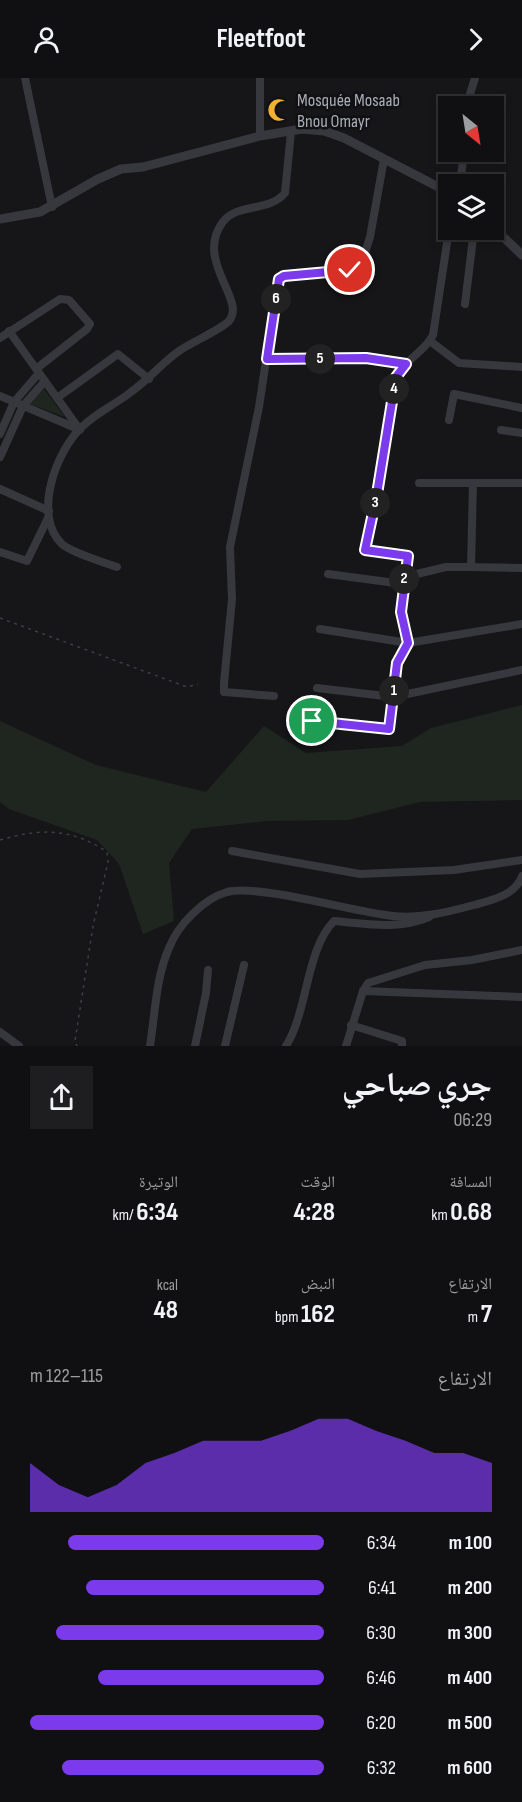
<!DOCTYPE html>
<html lang="ar">
<meta charset="utf-8">
<style>
body{margin:0;font-family:"Sofia Sans Condensed","Noto Naskh Arabic",sans-serif;background:#1e1e20;color:#f1f3f6;direction:rtl;height:100vh;display:flex;flex-direction:column;font-size:22px;white-space:nowrap}
*{box-sizing:border-box;margin:0}
p{font-size:20px;color:#9c9d9f}
.icon{flex:none;width:33px;height:33px;fill:none;stroke:currentColor;stroke-width:2;stroke-linecap:round;stroke-linejoin:round}
.map{position:relative;height:968px;overflow:hidden;direction:ltr}
.panel{display:flex;flex-direction:column;background:#101012;flex:1}
.panel>*{flex:none}
.needle{width:39px;rotate:150deg}
.tools{position:absolute;left:438px;top:18px;display:grid;gap:12px}
.tools a{display:grid;place-items:center;width:66px;height:66px;border-radius:0px;background:#101012;box-shadow:0 3px 9px #0003,0 0 0 2px #303032;font-size:30px}
.pin{position:absolute;display:grid;place-items:center;width:51px;height:51px;color:#fff;margin:-26px;border:3px solid #fff;border-radius:50%;box-shadow:0 2px 6px #0007}
.km{position:absolute;width:30px;height:30px;margin:-15px;border-radius:50%;background:#222;color:#fff;font-size:16px;line-height:30px;text-align:center}
.round{display:grid;place-items:center;flex:none;width:63px;height:63px;border-radius:0px;background:#1e1e20}
.headline{display:flex;align-items:center;justify-content:space-between;height:102px;padding:0 30px}
h1{font-size:33px;font-weight:700;line-height:45px}
.stats{display:grid;grid-template-columns:repeat(3,1fr);gap:9px;height:102px;padding:6px 30px}
.stats div{display:grid;align-content:center}
.stats b{font-size:26px;font-weight:700}
.stats small{font-size:16px;font-weight:400}
.stats p{font-size:16px}
.chart{height:168px;padding:12px 30px}
.chart p{display:flex;justify-content:space-between}
.chart svg{width:100%;height:108px;margin-top:6px;fill:#7c3aed;opacity:.7}
ul{padding:0 30px;list-style:none;font-size:20px}
li{display:grid;grid-template-columns:96px 72px 1fr;align-items:center;height:45px}
li i{height:15px;border-radius:8px;background:#7c3aed}
header{display:flex;justify-content:space-between;align-items:center;height:78px;padding:0 30px;background:#101012;font-size:27px;font-weight:700}
.map>svg:first-child{display:block}
.green{fill:#1e261f}
.lines{fill:none;stroke-linecap:round;stroke-linejoin:round}
.path{stroke:#3d3f44;stroke-width:1.5;stroke-dasharray:3 4.5;stroke-linecap:butt}
.minor{stroke:#37383d;stroke-width:8}
.tertiary{stroke:#37383d;stroke-width:9}
.route-casing{stroke:#fff;stroke-width:12}
.route{stroke:#7c3aed;stroke-width:8}
.labels{text-anchor:middle;stroke-width:5;stroke-linejoin:round;paint-order:stroke}
.poi-label{font-size:18px;fill:#a8adb8;stroke:#111113;text-anchor:start}
</style>
<header><svg class="icon" aria-label="forward" viewBox="0 0 24 24"><path d="M9 5l7 7-7 7"/></svg>Fleetfoot<svg class="icon" aria-label="person" viewBox="0 0 24 24"><circle cx="12" cy="8" r="4"/><path d="M4 21q1-7 8-7t8 7"/></svg></header>
<div class="map">
<svg width="522" height="968" viewBox="0 0 522 968">
<rect width="100%" height="100%" fill="#161618"/>
<g class="green">
<path d="M 44,311 L 65,339 L 30,326 Z"/>
<path d="M 522,627 L 522,722 L 420,724 L 348,742 L 267,743 L 192,751 L 169,785 L 174,843 L 143,856 L 119,786 L 97,762 L 9,731 L 0,724 L 0,643 L 96,687 L 206,714 L 264,648 L 306,675 L 402,668 L 431,650 Z"/>
</g>
<g class="lines">
<g class="path">
<path d="M 0,540 L 187,609 L 198,606"/>
<path d="M 0,762 C 40,750 72,750 107,774 L 108,784 L 93,848 L 75,963 L 77,968"/>
</g>
<g class="minor">
<path d="M 25,0 L 52,129"/>
<path d="M 260,0 L 260,58"/>
<path d="M 470,28 L 470,16 L 475,0"/>
<path d="M 460,106 L 464,74"/>
<path d="M 465,226 L 474,152"/>
<path d="M 9,253 L 80,352"/>
<path d="M 0,260 L 60,221 L 69,222 L 90,246 L 87,251 L 36,291"/>
<path d="M 430,263 L 459,285 L 522,289"/>
<path d="M 267,281 L 366,281 L 406,286"/>
<path d="M 0,318 L 78,351"/>
<path d="M 57,320 L 118,276 L 149,301"/>
<path d="M 449,342 L 454,316 L 522,330"/>
<path d="M 501,352 L 522,355"/>
<path d="M 0,356 L 14,324 L 39,295"/>
<path d="M 0,379 L 23,328 L 45,303"/>
<path d="M 419,405 L 473,405"/>
<path d="M 522,405 L 473,405 L 471,489 L 522,490"/>
<path d="M 0,411 L 49,433"/>
<path d="M 0,474 L 27,483 L 48,440"/>
<path d="M 117,489 C 103,484 72,475 62,466 C 32,438 56,372 83,348 C 96,335 116,326 131,314 C 148,302 162,285 179,273 C 192,264 222,251 229,243 C 247,222 195,184 222,145 C 237,124 268,135 285,115 L 291,54"/>
<path d="M 404,499 L 446,489 L 471,489"/>
<path d="M 403,506 L 408,478 L 365,472 L 396,299 C 405,281 424,275 433,257 L 449,152"/>
<path d="M 320,551 L 408,565 L 522,546"/>
<path d="M 317,610 L 393,619 L 522,592"/>
<path d="M 274,618 L 224,614 L 224,605 L 232,521 L 230,469 L 259,329 L 278,203 L 284,198 L 350,192 L 361,187 L 370,159 L 384,81"/>
<path d="M 312,643 L 389,651 L 397,585 L 408,565 L 401,534 L 403,506 L 328,496"/>
<path d="M 232,773 L 360,796 L 454,792 L 522,782"/>
<path d="M 363,913 L 522,919"/>
<path d="M 351,947 L 402,963 L 402,968"/>
<path d="M 0,954 L 19,968"/>
<path d="M 150,968 C 155,936 156,899 169,870 C 178,847 203,821 227,814 C 260,806 353,834 393,838 C 420,841 448,834 474,827 C 492,822 516,817 522,798"/>
<path d="M 195,968 L 206,915 L 208,892"/>
<path d="M 225,968 L 244,887"/>
<path d="M 286,968 C 308,933 306,871 334,843 C 368,846 398,852 429,839"/>
<path d="M 346,968 L 363,913 L 368,905 L 425,887 L 472,882 L 522,872"/>
</g>
<g class="tertiary">
<path d="M 0,141 L 40,134 L 98,101 L 121,91 L 143,89 L 260,58 L 302,51 L 324,53 L 344,60 L 448,114"/>
<path d="M 494,150 L 522,177"/>
</g>
</g>
<g class="lines">
<g class="route-casing">
<path id="route" d="M 312,643 L 389,651 L 397,585 L 408,565 L 401,534 L 408,478 L 365,472 L 377,416 L 396,299 L 406,286 L 366,280 L 267,281 L 279,201 L 284,198 L 350,192"/>
</g>
<use href="#route" class="route"/>
</g>
<defs>
<g id="mosque-bare" transform="scale(1.8)"><path d="M3.5-4.9A6 6 0 1 0 3.5 4.9A5 5 0 1 1 3.5-4.9Z" fill="#f2b134" stroke="#111113" stroke-width="2.5" paint-order="stroke"/></g>
</defs>
<g fill-rule="evenodd">
<use href="#mosque-bare" x="279" y="32"/>
</g>
<g class="labels">
<g class="poi-label">
<text x="297" y="28">Mosquée Mosaab<tspan x="297" dy="21">Bnou Omayr</tspan></text>
</g>
</g>
</svg>
<div class="tools">
<a><svg class="needle" viewBox="-14 -14 28 28"><path d="M0-13l5 13h-10z" fill="#e53935"/><path d="M0 13l5-13h-10z" fill="#9c9d9f"/></svg></a>
<a><svg class="icon" aria-label="layers" viewBox="0 0 24 24"><path d="M12 4l9 5-9 5-9-5zM3 14l9 5 9-5"/></svg></a>
</div>
<div class="pin" style="left:312px;top:643px;background:#1e9e55"><svg class="icon" aria-label="arrive" viewBox="0 0 24 24"><path d="M6 21V4h12l-3 4 3 4H6"/></svg></div>
<div class="pin" style="left:350px;top:192px;background:#d93025"><svg class="icon" aria-label="check" viewBox="0 0 24 24"><path d="M5 12l5 5 9-10"/></svg></div>
<b class="km" style="left:394px;top:613px">1</b>
<b class="km" style="left:404px;top:501px">2</b>
<b class="km" style="left:375px;top:425px">3</b>
<b class="km" style="left:394px;top:311px">4</b>
<b class="km" style="left:320px;top:281px">5</b>
<b class="km" style="left:276px;top:221px">6</b>
</div>
<section class="panel">
<div class="headline"><div><h1>جري صباحي</h1><p>06:29</p></div><a class="round"><svg class="icon" aria-label="share" viewBox="0 0 24 24"><path d="M12 15V3M7 8l5-5 5 5M5 13v7h14v-7"/></svg></a></div>
<div class="stats">
<div><p>المسافة</p><b>0.68<small> km</small></b></div>
<div><p>الوقت</p><b>4:28</b></div>
<div><p>الوتيرة</p><b>6:34<small> /km</small></b></div>
</div>
<div class="stats">
<div><p>الارتفاع</p><b>7<small> m</small></b></div>
<div><p>النبض</p><b>162<small> bpm</small></b></div>
<div><p>kcal</p><b>48</b></div>
</div>
<div class="chart"><p><span>الارتفاع</span>115–122 m</p>
<svg viewBox="0 0 160 44" preserveAspectRatio="none"><path d="M0 44V24L10 33L20 38L30 33L40 24L50 20L60 15L70 15L80 15L90 11L100 6L110 6L120 11L130 15L140 20L150 20L160 24V44z"/></svg>
</div>
<ul>
<li><b>100 m</b>6:34<i style="width:87%"></i></li>
<li><b>200 m</b>6:41<i style="width:81%"></i></li>
<li><b>300 m</b>6:30<i style="width:91%"></i></li>
<li><b>400 m</b>6:46<i style="width:77%"></i></li>
<li><b>500 m</b>6:20<i style="width:100%"></i></li>
<li><b>600 m</b>6:32<i style="width:89%"></i></li>
</ul>
</section>
